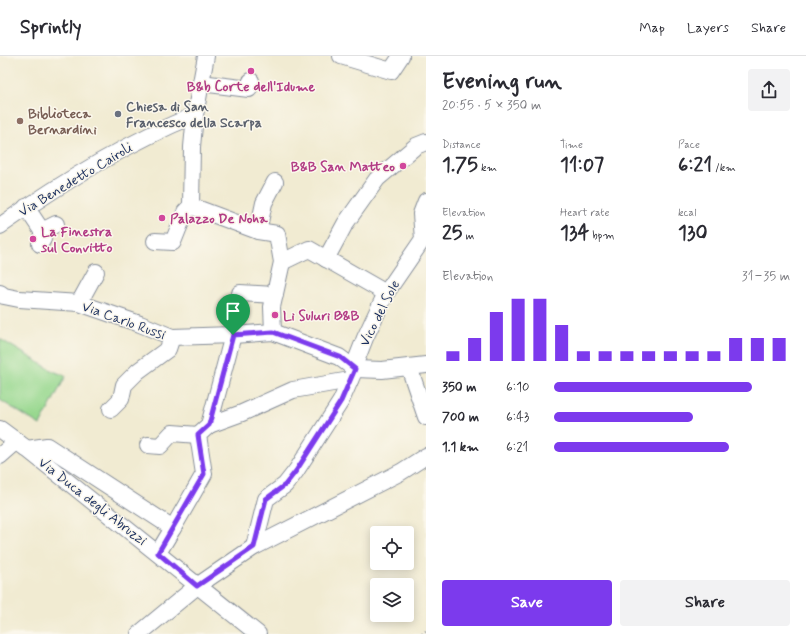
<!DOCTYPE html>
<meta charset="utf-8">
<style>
body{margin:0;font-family:Mynerve,sans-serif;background:#f2f2f3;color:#2b2b33;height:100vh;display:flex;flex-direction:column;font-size:15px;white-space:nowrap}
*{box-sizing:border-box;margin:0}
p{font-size:13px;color:#7c7c81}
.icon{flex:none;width:22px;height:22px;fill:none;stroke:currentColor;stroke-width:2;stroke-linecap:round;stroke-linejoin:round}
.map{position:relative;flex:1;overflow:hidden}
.details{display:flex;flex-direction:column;background:#fff;width:380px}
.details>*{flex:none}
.fabs{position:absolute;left:370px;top:470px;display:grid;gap:8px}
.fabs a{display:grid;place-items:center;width:44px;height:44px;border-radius:4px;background:#fff;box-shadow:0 2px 10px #0003;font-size:20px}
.pin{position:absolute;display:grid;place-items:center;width:34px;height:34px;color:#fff;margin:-41px -17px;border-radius:50% 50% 50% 0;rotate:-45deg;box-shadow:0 0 4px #0007}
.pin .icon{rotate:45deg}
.round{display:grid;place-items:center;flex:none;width:42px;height:42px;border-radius:4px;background:#f2f2f3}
.headline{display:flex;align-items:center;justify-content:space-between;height:68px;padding:0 16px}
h1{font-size:22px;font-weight:800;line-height:30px}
.figures{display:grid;grid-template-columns:repeat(3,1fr);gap:6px;height:68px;padding:4px 16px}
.figures div{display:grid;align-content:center}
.figures b{font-size:20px;font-weight:800}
.figures small{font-size:11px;font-weight:400}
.figures p{font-size:11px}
.chart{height:112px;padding:8px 16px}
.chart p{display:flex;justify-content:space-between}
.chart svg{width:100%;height:72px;margin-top:4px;stroke:#7c3aed;stroke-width:6}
.button{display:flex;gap:8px;margin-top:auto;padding:8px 16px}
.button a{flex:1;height:46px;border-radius:4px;background:#7c3aed;color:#fff;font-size:16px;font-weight:800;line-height:46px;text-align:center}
.button a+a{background:#f2f2f3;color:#2b2b33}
ul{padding:0 16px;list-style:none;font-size:13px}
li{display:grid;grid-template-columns:64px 48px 1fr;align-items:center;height:30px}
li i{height:10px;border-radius:5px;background:#7c3aed}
header{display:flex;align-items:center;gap:24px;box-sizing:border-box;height:56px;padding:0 20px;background:#fff;border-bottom:1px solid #e1e1e2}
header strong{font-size:19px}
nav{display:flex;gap:22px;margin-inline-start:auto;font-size:14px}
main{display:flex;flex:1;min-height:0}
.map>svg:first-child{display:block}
.green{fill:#98d88f;stroke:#5a8476}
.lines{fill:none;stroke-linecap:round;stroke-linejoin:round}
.minor-casing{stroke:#868d98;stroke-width:18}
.path{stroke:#868d98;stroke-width:2.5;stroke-dasharray:1 3;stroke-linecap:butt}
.minor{stroke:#fff;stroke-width:16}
.route-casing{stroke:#fff;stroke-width:8}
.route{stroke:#7c3aed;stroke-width:5}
.hotel-dot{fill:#d1479c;stroke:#fbf7ec;stroke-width:1.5}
.worship-dot{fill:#6b7280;stroke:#fbf7ec;stroke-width:1.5}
.education-dot{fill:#8d6e63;stroke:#fbf7ec;stroke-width:1.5}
.labels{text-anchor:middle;stroke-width:3;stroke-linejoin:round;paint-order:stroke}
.hotel-label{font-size:14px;font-weight:bold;fill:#b23c85;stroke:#fbf7ec;text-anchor:start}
.worship-label{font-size:14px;font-weight:bold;fill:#5b616d;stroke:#fbf7ec;text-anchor:start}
.education-label{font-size:14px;font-weight:bold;fill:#785e54;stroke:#fbf7ec;text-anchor:start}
.street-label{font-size:14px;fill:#1b2f5e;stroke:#fbf7ec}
</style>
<header>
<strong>Sprintly</strong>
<nav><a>Map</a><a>Layers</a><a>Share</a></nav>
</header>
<main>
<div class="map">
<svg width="426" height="578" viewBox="0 0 426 578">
<rect width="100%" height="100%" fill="#fbf7ec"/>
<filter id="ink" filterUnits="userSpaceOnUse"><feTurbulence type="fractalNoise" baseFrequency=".025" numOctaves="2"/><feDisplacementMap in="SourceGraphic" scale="8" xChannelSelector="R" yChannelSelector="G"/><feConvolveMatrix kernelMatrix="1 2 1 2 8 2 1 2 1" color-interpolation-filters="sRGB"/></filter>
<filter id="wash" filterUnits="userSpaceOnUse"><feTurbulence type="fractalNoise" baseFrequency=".012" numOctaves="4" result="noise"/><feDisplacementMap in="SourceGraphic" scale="16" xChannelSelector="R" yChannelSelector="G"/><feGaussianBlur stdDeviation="0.9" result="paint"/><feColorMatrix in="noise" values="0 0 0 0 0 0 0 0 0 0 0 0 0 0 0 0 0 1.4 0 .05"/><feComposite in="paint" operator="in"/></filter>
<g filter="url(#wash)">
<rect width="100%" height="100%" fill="#f1ebd2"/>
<path class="green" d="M 0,283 L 53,315 L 66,320 L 40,369 L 0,344 Z"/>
</g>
<g filter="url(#ink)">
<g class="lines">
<g class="minor-casing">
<g id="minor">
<path d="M 341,0 L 391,15 L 401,0"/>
<path d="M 201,27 L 249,33 L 251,25"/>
<path d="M 191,150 L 258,175 L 277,178 L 282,206 L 272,251 L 273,276"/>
<path d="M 191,150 L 192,91 L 195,59 L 206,0"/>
<path d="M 26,151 L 42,175 L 56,168"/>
<path d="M 0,170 C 61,127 126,87 195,59"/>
<path d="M 258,175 L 264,147 L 275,126"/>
<path d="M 155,185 L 173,186 L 185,156 L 191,150"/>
<path d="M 40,188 L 43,183 L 42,175"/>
<path d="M 326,203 L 345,168 L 377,123 L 416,90 L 426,86"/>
<path d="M 282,206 L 309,193 L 386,237"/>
<path d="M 0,237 L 4,240 L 19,243 L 79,247 L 140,268 L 172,281 L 233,279 L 273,276 L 339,301 L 355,313 L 382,314 L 426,309"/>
<path d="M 240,237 L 275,239"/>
<path d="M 79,247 L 96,216"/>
<path d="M 409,311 L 426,361"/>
<path d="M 111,353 L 121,343 L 124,329 L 138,315 L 168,293 L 172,281"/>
<path d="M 209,369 L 242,357 L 293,334 L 350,324"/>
<path d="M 0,373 L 27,393 L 258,578"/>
<path d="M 148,389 L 160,390 L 172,377 L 198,379"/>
<path d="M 27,393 L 47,390 L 173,472 L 158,497"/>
<path d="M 0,400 L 17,385"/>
<path d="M 173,472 L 204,418 L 198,379 L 209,369 L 233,279"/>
<path d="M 254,491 L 266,443 L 285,429 L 296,415 L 341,345 L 355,313 L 356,305 L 365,282 L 386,237 L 423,183 L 421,158 L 426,145"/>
<path d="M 139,578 L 197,530 L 254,491 L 401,416 L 426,400"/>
</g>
</g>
<path class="path" d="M 422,578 L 426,575"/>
<use href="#minor" class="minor"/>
</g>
</g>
<g class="lines" filter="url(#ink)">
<g class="route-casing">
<path id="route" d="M 273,276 L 340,301 L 355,313 L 341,345 L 296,415 L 285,429 L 266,443 L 254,491 L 197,530 L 158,497 L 204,418 L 198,379 L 209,369 L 233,279 Z"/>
</g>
<use href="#route" class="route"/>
</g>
<g class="hotel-dot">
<circle cx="251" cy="15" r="4"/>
<circle cx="403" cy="110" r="4"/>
<circle cx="162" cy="162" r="4"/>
<circle cx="33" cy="183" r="4"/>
<circle cx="275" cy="259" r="4"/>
</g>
<circle class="worship-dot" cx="118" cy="58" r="4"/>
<circle class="education-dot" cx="20" cy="65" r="4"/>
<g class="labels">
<g class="hotel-label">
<text x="251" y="35" text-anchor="middle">B&amp;b Corte dell'Idume</text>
<text x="395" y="115" text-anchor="end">B&amp;B San Matteo</text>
<text x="170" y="167">Palazzo De Noha</text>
<text x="41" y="180">La Finestra<tspan x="41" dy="16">sul Convitto</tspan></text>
<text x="283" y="264">Li Suluri B&amp;B</text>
</g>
<g class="worship-label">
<text x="126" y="55">Chiesa di San<tspan x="126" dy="16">Francesco della Scarpa</tspan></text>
</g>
<g class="education-label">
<text x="28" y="62">Biblioteca<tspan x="28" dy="16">Bernardini</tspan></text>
</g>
<g class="street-label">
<text transform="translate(75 123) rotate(-31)" y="5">Via Benedetto Cairoli</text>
<text transform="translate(379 257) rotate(-63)" y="5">Vico del Sole</text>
<text transform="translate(124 264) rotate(20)" y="5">Via Carlo Russi</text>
<text transform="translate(93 445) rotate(38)" y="5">Via Duca degli Abruzzi</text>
</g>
</g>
</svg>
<div class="fabs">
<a><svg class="icon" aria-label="locate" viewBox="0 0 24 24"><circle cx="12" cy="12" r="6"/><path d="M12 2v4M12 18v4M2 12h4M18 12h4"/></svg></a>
<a><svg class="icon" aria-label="layers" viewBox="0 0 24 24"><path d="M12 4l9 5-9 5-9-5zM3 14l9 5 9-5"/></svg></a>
</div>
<div class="pin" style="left:233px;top:279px;background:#1e9e55"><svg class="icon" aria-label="arrive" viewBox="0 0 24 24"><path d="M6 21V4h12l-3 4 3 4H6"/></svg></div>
</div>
<section class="details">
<div class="headline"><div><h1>Evening run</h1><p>20:55 · 5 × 350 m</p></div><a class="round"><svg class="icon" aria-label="share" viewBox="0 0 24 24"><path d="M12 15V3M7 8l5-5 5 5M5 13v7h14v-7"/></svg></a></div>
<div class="figures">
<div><p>Distance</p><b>1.75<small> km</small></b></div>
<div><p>Time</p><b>11:07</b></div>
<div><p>Pace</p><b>6:21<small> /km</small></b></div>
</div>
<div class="figures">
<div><p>Elevation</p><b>25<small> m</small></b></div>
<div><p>Heart rate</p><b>134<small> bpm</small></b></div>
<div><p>kcal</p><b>130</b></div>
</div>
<div class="chart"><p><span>Elevation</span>31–35 m</p>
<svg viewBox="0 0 160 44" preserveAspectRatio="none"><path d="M5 44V38M15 44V30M25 44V14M35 44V6M45 44V6M55 44V22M65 44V38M75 44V38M85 44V38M95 44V38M105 44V38M115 44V38M125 44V38M135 44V30M145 44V30M155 44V30"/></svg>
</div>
<ul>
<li><b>350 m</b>6:10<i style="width:84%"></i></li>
<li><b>700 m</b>6:43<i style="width:59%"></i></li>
<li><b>1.1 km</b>6:21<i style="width:74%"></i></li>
</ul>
<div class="button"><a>Save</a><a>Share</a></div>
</section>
</main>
